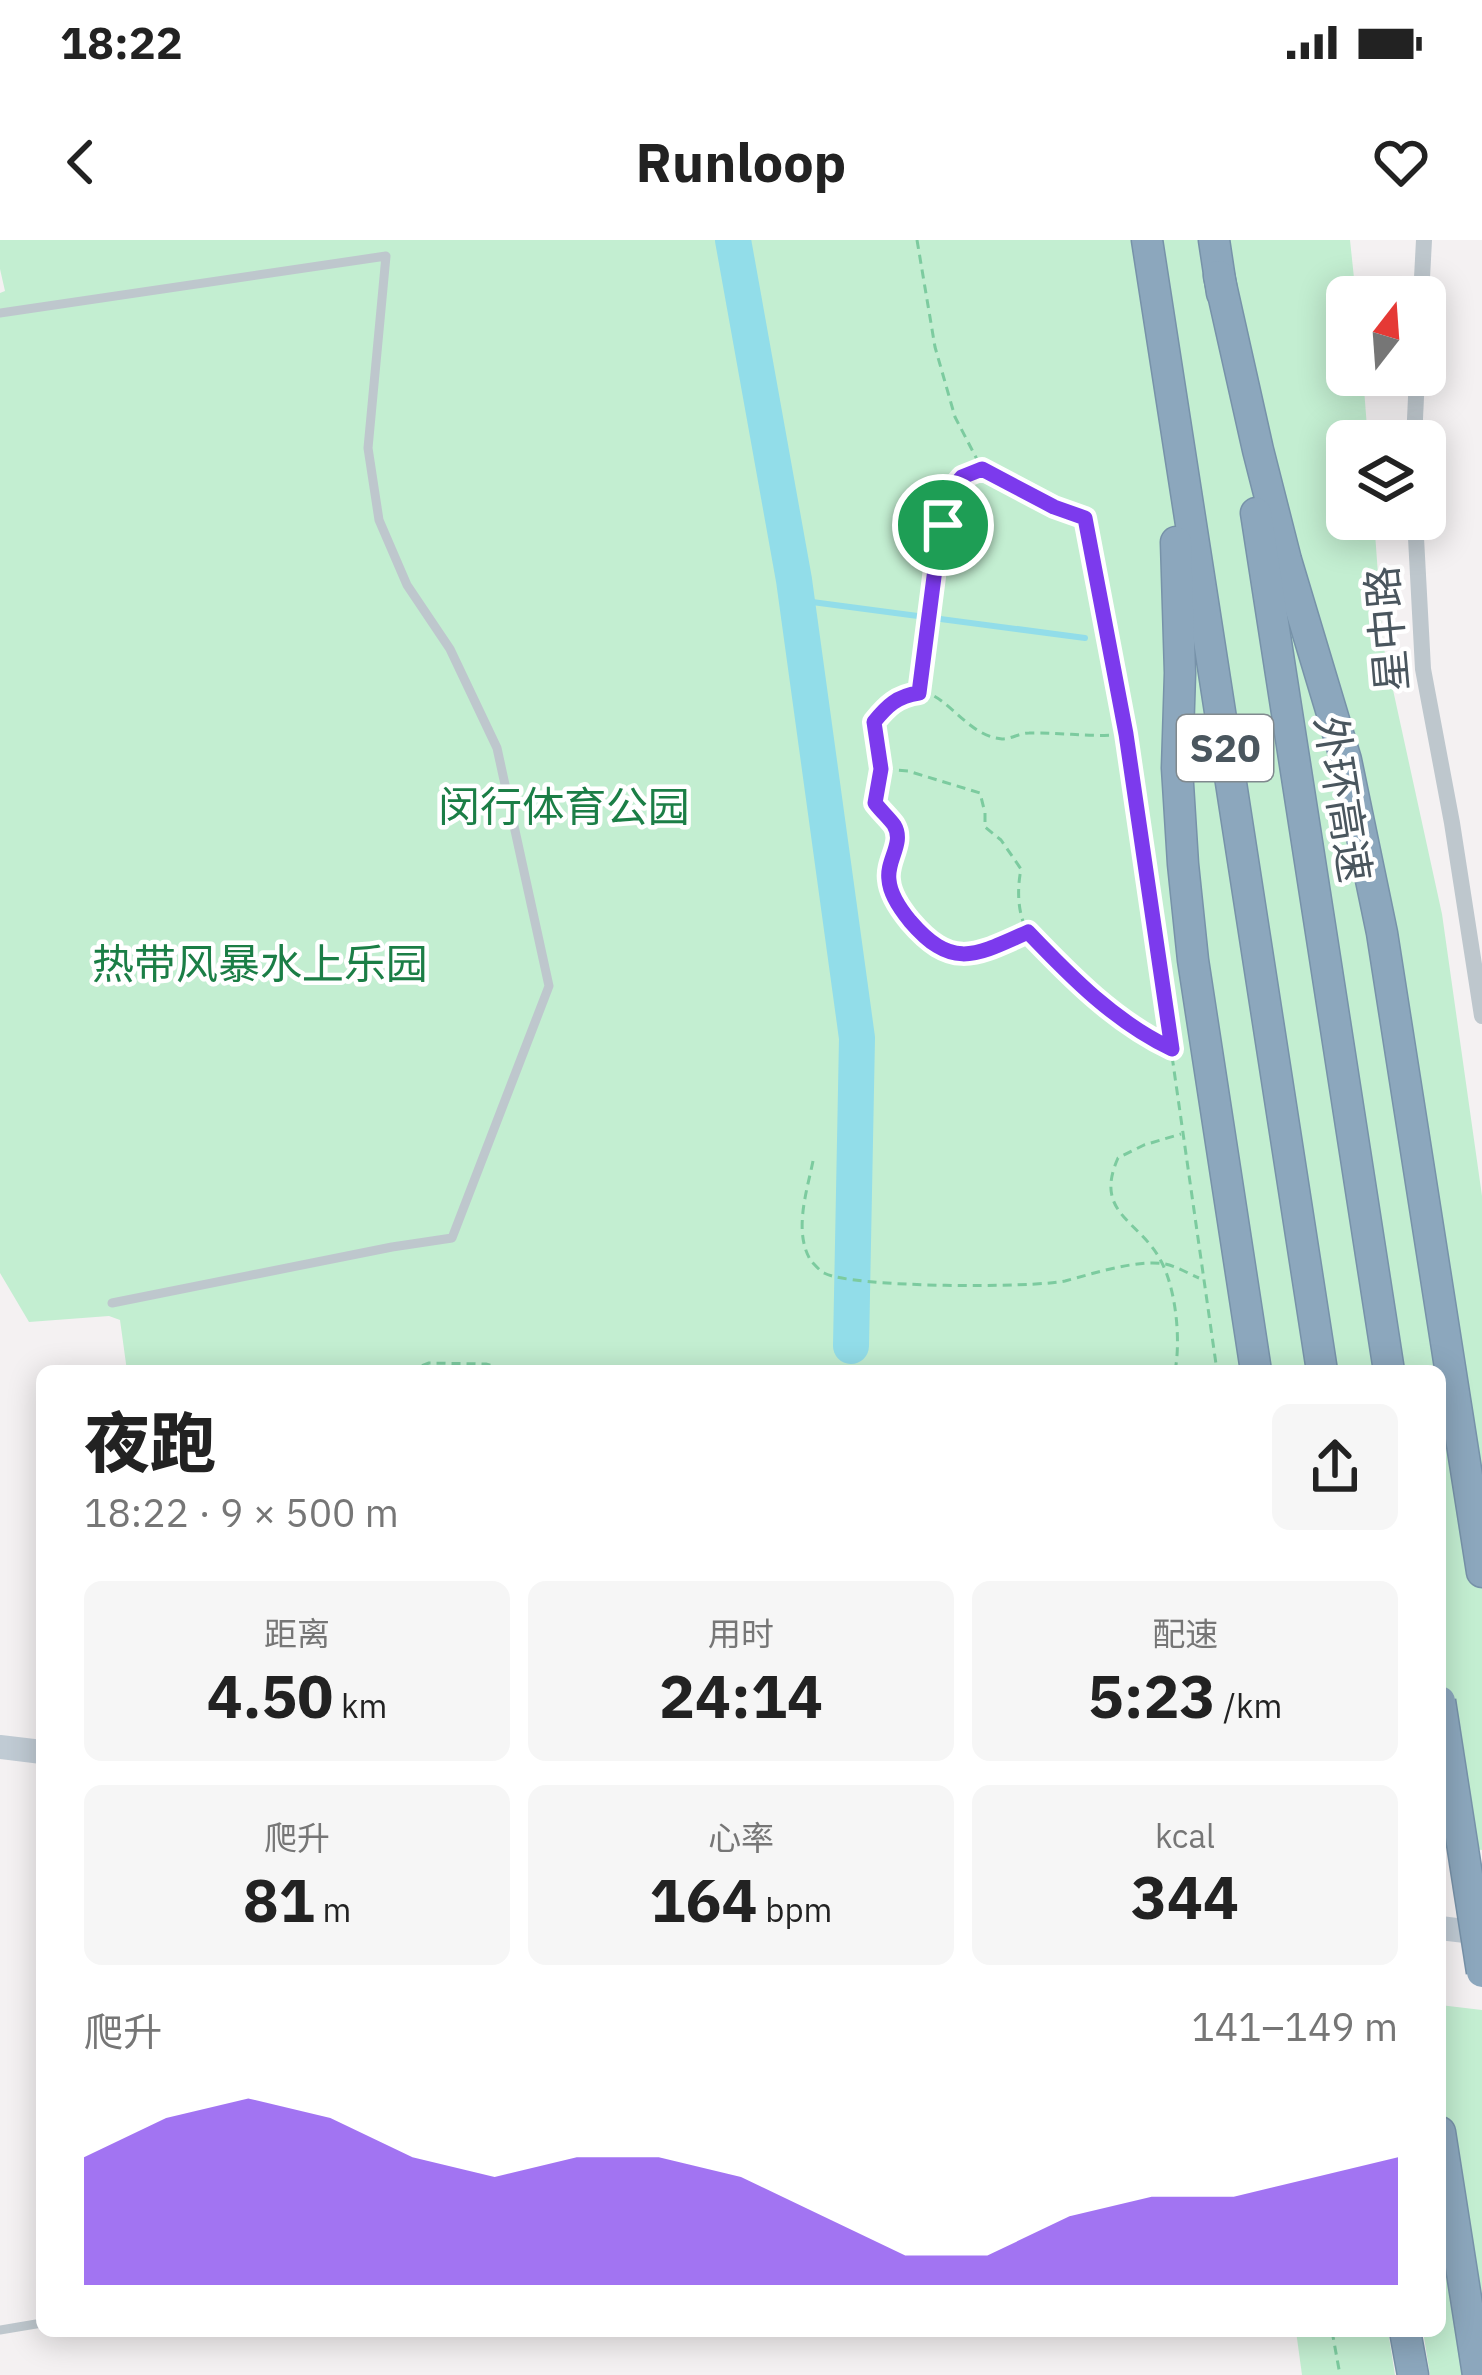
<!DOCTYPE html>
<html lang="zh">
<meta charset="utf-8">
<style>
body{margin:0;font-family:"IBM Plex Sans","Noto Sans SC",sans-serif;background:#f6f6f6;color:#222;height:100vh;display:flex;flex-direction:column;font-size:45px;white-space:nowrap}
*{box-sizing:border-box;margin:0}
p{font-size:39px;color:#767676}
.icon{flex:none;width:66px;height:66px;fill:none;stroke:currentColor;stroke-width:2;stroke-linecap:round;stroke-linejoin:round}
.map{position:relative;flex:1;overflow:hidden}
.side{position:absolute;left:36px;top:1125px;width:1410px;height:972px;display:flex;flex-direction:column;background:#fff;border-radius:18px;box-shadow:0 6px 30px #0003}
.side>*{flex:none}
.needle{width:78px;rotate:17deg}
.controls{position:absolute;left:1326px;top:36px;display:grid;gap:24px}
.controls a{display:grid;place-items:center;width:120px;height:120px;border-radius:18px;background:#fff;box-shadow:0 6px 30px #0003;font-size:60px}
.pin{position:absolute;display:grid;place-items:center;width:102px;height:102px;color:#fff;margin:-51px;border:6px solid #fff;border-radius:50%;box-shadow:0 3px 12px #0007}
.round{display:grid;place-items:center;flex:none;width:126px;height:126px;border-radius:18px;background:#f6f6f6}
.summary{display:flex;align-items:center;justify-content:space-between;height:204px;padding:0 48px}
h1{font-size:66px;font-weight:800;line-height:90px}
.stats{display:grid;grid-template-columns:repeat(3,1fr);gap:18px;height:204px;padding:12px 48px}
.stats div{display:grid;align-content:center;border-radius:18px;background:#f6f6f6;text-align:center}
.stats b{font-size:60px;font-weight:800}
.stats small{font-size:33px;font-weight:400}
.stats p{font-size:33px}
.chart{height:336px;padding:24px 48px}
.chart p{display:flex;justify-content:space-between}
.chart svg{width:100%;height:216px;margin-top:12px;fill:#7c3aed;opacity:.7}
.status{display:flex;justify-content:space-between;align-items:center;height:84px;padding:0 60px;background:#fff;direction:ltr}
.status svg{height:33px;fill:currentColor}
header{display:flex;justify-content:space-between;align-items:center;height:156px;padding:0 48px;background:#fff;font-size:54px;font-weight:800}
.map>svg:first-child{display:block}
.green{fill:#c3eed1}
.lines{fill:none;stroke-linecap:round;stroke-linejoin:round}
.stream{stroke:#92dde9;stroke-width:6}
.river{stroke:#92dde9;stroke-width:36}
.motorway-casing{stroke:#7792a9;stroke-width:33}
.path{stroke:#7ccb9f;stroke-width:3;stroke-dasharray:9 6;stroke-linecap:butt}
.service{stroke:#bec7cd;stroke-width:9}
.minor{stroke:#bec7cd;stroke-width:16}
.secondary{stroke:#c0cbd4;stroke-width:24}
.motorway{stroke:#8ca7bd;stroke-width:30}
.motorway-bridge-casing{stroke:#7792a9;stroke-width:33;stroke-linecap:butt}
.motorway-bridge{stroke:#8ca7bd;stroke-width:30}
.route-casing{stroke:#fff;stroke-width:24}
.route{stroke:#7c3aed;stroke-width:15}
.labels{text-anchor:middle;stroke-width:9;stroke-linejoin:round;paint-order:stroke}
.shield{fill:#fff;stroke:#80898e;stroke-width:3}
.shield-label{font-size:39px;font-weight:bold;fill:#4a565e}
.street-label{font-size:42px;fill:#4a565e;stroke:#fff}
.park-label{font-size:42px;fill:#1b7e46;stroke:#fff}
</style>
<div class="status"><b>18:22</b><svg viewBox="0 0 49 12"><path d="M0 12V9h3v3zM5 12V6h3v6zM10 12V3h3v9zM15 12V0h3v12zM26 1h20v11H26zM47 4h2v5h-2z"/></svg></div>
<header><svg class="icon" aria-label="back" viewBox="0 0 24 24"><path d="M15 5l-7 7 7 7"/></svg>Runloop<svg class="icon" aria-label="heart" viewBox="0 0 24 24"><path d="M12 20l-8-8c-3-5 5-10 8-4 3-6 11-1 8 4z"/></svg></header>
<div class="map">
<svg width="1482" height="2135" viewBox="0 0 1482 2135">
<rect width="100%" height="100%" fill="#f4f1f2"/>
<g class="green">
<path d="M 0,0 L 1350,0 L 1356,57 L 1347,57 L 1347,135 L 1363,135 L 1368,201 L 1347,201 L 1347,279 L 1374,279 L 1383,404 L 1442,674 L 1482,956 L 1482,1610 L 1440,1605 L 1440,1131 L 127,1131 L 120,1080 L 109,1076 L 29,1082 L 0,1033 L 0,53 L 5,51 L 0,29 Z"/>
<path d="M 1440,1765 L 1482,1770 L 1482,2135 L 1430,2135 L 1423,2091 L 1440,2091 Z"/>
<path d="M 1296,2091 L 1388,2091 L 1395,2135 L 1302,2135 Z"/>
</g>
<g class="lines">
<path class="stream" d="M 797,360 L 1085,398"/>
<path class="river" d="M 733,0 L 794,340 L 857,798 L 851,1106"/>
<g class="motorway-casing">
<g id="motorway">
<path d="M 1147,0 L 1322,1131"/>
<path d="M 1214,0 L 1222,53"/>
<path d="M 1219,36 L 1258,210 L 1286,320 L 1346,520 L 1382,693 L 1482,1332"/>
<path d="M 1256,273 L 1389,1131"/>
<path d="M 1176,302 L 1180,433 L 1177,528 L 1183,624 L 1193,720 L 1256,1131"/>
<path d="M 1440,1892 L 1478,2135"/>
<path d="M 1405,2091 L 1413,2135"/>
</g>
</g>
<g class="path">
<path d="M 917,0 L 935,107 L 955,177 L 982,229 L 1054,267 L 1085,278 L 1126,494 L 1217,1131"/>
<path d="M 919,452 L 935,329 L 950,251 L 962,237 L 981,229"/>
<path d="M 884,529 L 908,531 L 980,553 L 985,573 L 985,587 L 1001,600 L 1021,629 C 1017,649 1017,675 1029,694 C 1034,701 1043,708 1049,714 C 1085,751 1124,786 1170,809"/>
<path d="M 1028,692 C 975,716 953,730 911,681 C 901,670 890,655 889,640 C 886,620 906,603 894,585 C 889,578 881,571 876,564 L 881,529 L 874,482 C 933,406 951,495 1002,499 C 1011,499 1020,493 1029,493 C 1063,492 1088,498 1124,494"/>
<path d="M 813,921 C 807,951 793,992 811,1021 C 813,1023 821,1032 824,1033 C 852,1048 1031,1048 1065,1041 C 1092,1034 1137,1019 1165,1024 C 1176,1026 1189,1034 1199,1038"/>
<path d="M 408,1131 L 429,1123 L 486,1124 L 514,1131"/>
<path d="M 1175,1131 C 1181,1100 1176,1049 1161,1021 C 1140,980 1093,974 1118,918 L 1144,905 L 1181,894"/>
<path d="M 1332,2091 L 1340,2135"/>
</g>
<g class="service">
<path d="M 0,73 L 386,16 L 368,208 L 379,280 L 407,345 L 450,409 L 497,508 L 549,746 L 452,998 L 392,1007 L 112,1063"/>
<path d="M 0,2090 L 42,2083"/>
</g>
<g class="minor">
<path d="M 1421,57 L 1424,0"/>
<path d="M 1414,201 L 1417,135"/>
<path d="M 1415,279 L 1423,429 L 1452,583 L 1482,776"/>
</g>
<g class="secondary">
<path d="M 0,1507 L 42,1512"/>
<path d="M 1440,1688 L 1482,1693"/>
</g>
<use href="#motorway" class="motorway"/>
<g class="motorway-bridge-casing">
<path id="motorway-bridge" d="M 1440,1461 L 1482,1732"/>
</g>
<use href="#motorway-bridge" class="motorway-bridge"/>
</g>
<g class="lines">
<g class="route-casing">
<path id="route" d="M 982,229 L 1054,267 L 1085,278 L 1126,494 L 1172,809 C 1115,782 1071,737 1028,692 C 975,716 952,730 910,681 C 901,670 890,654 889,640 C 886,620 905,603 894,585 C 889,578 881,571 875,563 L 881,529 L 874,482 C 887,466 897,456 919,453 L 935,329 L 950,251 L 962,237 Z"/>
</g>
<use href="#route" class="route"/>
</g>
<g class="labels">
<rect class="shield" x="1177" y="475" width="96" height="66" rx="9"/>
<g class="shield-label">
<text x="1225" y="522">S20</text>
</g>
<g class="street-label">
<text transform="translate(1387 389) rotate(-95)" y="15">星中路</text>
<text transform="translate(1343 559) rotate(81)" y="15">外环高速</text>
</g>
<g class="park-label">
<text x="564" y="582">闵行体育公园</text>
<text x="260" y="739">热带风暴水上乐园</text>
</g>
</g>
</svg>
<div class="controls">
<a><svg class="needle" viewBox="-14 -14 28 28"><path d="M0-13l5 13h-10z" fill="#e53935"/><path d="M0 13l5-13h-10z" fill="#767676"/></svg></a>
<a><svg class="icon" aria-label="layers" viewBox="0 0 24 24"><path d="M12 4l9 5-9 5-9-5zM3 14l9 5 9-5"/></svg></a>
</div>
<div class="pin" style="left:943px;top:285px;background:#1e9e55"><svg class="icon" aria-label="arrive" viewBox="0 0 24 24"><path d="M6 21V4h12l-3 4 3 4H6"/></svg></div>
<section class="side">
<div class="summary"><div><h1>夜跑</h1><p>18:22 · 9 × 500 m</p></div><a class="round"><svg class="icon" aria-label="share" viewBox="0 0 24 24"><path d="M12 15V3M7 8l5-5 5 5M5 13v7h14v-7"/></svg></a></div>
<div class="stats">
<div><p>距离</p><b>4.50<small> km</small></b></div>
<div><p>用时</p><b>24:14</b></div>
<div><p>配速</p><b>5:23<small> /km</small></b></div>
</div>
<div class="stats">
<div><p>爬升</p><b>81<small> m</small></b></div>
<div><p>心率</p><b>164<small> bpm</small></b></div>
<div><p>kcal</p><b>344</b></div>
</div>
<div class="chart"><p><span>爬升</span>141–149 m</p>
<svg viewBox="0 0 160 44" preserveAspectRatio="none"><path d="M0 44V18L10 10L20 6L30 10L40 18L50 22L60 18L70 18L80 22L90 30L100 38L110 38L120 30L130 26L140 26L150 22L160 18V44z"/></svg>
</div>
</section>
</div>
